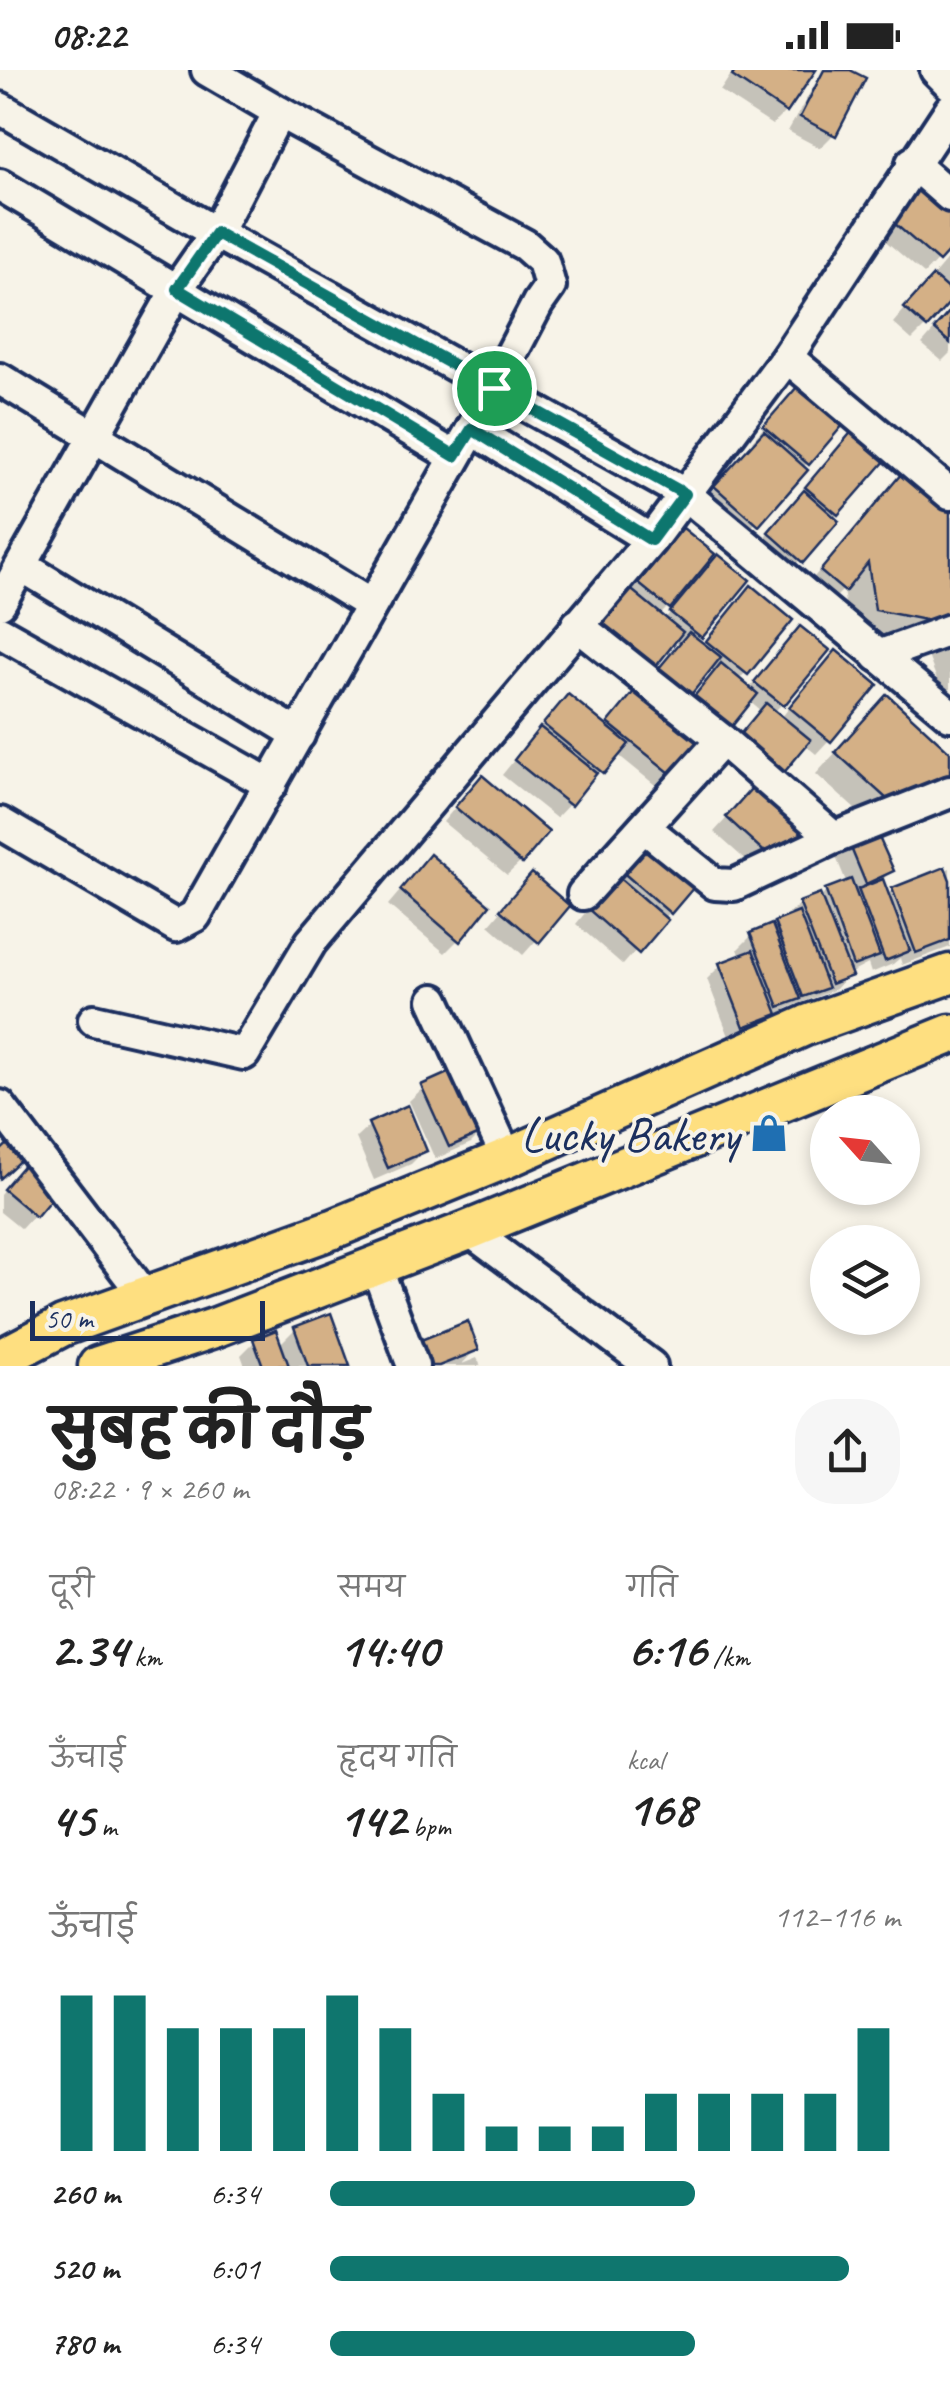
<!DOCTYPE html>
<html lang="hi">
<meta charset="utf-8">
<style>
body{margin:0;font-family:Caveat,"Playpen Sans Deva",sans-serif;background:#f6f6f6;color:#222;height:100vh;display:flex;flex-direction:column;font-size:38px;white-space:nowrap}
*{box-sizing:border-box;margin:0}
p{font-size:32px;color:#767676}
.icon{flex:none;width:55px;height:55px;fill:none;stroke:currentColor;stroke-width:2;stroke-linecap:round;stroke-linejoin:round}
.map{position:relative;height:1296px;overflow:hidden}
.panel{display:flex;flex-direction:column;background:#fff;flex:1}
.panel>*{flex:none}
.needle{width:65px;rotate:297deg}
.controls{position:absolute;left:810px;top:1025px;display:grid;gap:20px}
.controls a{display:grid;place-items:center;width:110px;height:110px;border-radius:50%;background:#fff;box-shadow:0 5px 15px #0003;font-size:50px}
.scale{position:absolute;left:30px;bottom:25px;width:235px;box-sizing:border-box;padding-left:10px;border:5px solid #1b2f5e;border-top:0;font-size:28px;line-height:35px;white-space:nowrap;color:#1b2f5e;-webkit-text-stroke:8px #f7f3e8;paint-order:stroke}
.pin{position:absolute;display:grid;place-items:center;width:85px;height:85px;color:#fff;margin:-42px;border:5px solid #fff;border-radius:50%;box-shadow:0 2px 10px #0007}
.round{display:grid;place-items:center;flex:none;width:105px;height:105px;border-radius:40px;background:#f6f6f6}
.headline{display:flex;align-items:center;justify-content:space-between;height:170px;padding:0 50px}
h1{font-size:55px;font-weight:700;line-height:75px}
.stats{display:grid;grid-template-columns:repeat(3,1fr);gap:15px;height:170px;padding:10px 50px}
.stats div{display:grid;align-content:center}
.stats b{font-size:50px;font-weight:700}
.stats small{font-size:28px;font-weight:400}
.stats p{font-size:28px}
.chart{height:280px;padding:20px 50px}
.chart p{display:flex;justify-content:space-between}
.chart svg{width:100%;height:180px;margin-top:10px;stroke:#0f766e;stroke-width:6}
ul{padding:0 50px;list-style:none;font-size:32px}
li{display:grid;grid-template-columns:160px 120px 1fr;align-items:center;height:75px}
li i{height:25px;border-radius:12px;background:#0f766e}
.status{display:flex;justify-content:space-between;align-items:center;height:70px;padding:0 50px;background:#fff;direction:ltr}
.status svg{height:28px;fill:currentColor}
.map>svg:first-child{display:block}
.shadow{fill:#0003}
.building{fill:#d4b086;stroke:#1b2f5e;stroke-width:2.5}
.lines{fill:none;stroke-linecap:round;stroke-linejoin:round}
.minor-casing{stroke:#1b2f5e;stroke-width:38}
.major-casing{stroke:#1b2f5e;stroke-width:45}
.minor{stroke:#f7f3e8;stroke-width:30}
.major{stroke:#fedf80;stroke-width:38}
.route-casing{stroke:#fff;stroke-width:20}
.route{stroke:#0f766e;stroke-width:12}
.labels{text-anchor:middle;stroke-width:8;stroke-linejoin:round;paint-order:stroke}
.poi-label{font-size:50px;fill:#1b2f5e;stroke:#f7f3e8;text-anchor:end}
</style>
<div class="status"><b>08:22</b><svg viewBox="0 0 49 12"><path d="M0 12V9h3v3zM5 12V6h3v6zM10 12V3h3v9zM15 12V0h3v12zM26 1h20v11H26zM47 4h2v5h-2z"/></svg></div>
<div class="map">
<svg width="950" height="1296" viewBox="0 0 950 1296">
<rect width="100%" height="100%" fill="#f7f3e8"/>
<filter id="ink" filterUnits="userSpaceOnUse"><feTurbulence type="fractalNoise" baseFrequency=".01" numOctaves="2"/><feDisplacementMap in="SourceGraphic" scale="20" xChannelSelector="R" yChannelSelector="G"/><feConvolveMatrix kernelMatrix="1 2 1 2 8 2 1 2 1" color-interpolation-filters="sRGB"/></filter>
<g filter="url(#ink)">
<g class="shadow">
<path d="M 734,0 L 813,0 L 785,42 L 772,55 L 720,21 Z"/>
<path d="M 823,0 L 845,0 L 834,64 L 820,78 L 788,61 Z"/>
<path d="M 902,130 L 950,147 L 950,177 L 924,204 L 875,162 Z"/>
<path d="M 950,186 L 950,232 L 912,270 L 893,253 Z"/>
<path d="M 950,242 L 950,283 L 942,291 L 922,274 Z"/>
<path d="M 791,326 L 846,348 L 737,474 L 696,438 L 754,373 L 752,371 Z"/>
<path d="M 846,370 L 889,382 L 788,504 L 756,477 Z"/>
<path d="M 907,400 L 950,552 L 950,629 L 945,631 L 925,578 L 850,566 L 843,520 L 817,546 L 796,529 L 881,426 Z"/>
<path d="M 670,475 L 668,537 L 659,546 L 664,550 L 705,500 L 700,566 L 696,570 L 702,575 L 738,532 L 790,551 L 738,611 L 749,619 L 787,572 L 782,634 L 774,642 L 781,648 L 823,596 L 829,670 L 816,684 L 804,674 L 775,710 L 818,769 L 758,801 L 714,762 L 755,717 L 721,689 L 761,641 L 674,570 L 631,522 Z"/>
<path d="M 623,636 L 704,677 L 665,723 L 617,684 L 556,748 L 502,705 L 554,641 L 605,657 Z"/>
<path d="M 867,648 L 950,686 L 950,715 L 866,749 L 816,704 Z"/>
<path d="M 468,722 L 521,792 L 507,805 L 443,752 Z"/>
<path d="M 847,768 L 891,801 L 881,811 L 886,826 L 893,820 L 950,798 L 950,877 L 902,895 L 900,888 L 893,894 L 871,903 L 868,894 L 849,904 L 836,919 L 788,938 L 761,957 L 730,969 L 707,909 L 721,895 L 741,887 L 738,879 L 752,865 L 771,859 L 800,834 L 819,829 L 827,821 L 847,814 L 834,782 Z"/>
<path d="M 635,782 L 697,810 L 623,895 L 576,854 Z"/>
<path d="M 417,801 L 458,870 L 445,883 L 388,835 Z"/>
<path d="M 519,820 L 567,836 L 523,885 L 489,855 Z"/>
<path d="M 423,1018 L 485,1059 L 471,1073 L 435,1089 L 409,1031 Z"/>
<path d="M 370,1055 L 424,1081 L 411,1094 L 374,1110 L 356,1068 Z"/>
<path d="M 15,1106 L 34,1145 L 21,1159 L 0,1142 L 0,1124 Z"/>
<path d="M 295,1259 L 348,1296 L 245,1296 L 241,1285 L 255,1271 L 279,1275 Z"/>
<path d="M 423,1272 L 476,1279 L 462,1294 L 477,1288 L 481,1296 L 413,1296 L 409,1286 Z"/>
</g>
<g class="building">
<path d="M 736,0 L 816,0 L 787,43 L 732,6 Z"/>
<path d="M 824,0 L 850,0 L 866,8 L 836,66 L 800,47 Z"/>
<path d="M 916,114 L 950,143 L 950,180 L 939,192 L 887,147 Z"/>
<path d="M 933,206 L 950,221 L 950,232 L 927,258 L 904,238 Z"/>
<path d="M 950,241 L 950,273 L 934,259 Z"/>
<path d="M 804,309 L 849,348 L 809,395 L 763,356 Z"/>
<path d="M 859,353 L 893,382 L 838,445 L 805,417 Z"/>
<path d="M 764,361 L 808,400 L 759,456 L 714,416 Z"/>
<path d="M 907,397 L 950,433 L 950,555 L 875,540 L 868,493 L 845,522 L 820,501 Z"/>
<path d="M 804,420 L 839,451 L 803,493 L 768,462 Z"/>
<path d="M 683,458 L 715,484 L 670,539 L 638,513 Z"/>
<path d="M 718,484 L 750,510 L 702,568 L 670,542 Z"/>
<path d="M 622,512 L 683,562 L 650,604 L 589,554 Z"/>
<path d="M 751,515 L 793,550 L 748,605 L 706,571 Z"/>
<path d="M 800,556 L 830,580 L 784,636 L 754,612 Z"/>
<path d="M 689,562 L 721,587 L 686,631 L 654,604 Z"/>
<path d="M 836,580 L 878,615 L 831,672 L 789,637 Z"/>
<path d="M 721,593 L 758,624 L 729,660 L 692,629 Z"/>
<path d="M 636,619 L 707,677 L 680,711 L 608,653 Z"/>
<path d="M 568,624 L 629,674 L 604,704 L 543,654 Z"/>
<path d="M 887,624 L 950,682 L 950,707 L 888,730 L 835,682 Z"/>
<path d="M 766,633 L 811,670 L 777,711 L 732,674 Z"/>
<path d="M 540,657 L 597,703 L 571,736 L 514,690 Z"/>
<path d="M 482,705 L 549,762 L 522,794 L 455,737 Z"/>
<path d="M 759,710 L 822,769 L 772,789 L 726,747 Z"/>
<path d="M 873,754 L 894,801 L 866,814 L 846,766 Z"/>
<path d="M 648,765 L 700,810 L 671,844 L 619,799 Z"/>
<path d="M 430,784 L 490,835 L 460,872 L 400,820 Z"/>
<path d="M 945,797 L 950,810 L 950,870 L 916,883 L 892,818 Z"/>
<path d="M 532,803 L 570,836 L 539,873 L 500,840 Z"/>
<path d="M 617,806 L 668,850 L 639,884 L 588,839 Z"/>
<path d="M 851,809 L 880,886 L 853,896 L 825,819 Z"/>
<path d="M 883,809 L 910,881 L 885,891 L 858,819 Z"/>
<path d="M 820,824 L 852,906 L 831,914 L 799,832 Z"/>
<path d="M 799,842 L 828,918 L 803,927 L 774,852 Z"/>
<path d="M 772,854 L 801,929 L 779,937 L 750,863 Z"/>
<path d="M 753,880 L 778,944 L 744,957 L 719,893 Z"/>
<path d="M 459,998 L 488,1060 L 449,1077 L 421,1015 Z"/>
<path d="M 408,1035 L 427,1081 L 388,1098 L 368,1053 Z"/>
<path d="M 13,1069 L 27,1084 L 0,1109 L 0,1081 Z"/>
<path d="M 28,1090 L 61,1117 L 36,1147 L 3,1119 Z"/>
<path d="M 331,1243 L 350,1296 L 308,1296 L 294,1257 Z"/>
<path d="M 468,1251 L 479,1280 L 439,1296 L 431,1296 L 421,1270 Z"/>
<path d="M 276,1260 L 289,1296 L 263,1296 L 253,1269 Z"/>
</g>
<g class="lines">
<g class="minor-casing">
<g id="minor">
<path d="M 936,0 L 950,14"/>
<path d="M 0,38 L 216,163 L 685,424 L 950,645"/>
<path d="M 912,93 L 950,126"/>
<path d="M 0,115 L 455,387"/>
<path d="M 787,287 L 950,424"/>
<path d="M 0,309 L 371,535"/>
<path d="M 472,359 L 651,470"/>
<path d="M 22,496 L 299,665"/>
<path d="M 0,533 L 177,219 L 216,163 L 279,42"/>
<path d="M 577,555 L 722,670 L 834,768"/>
<path d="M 0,562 L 271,715"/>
<path d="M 878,586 L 950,560"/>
<path d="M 0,753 L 176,856 L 195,846 L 472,359 L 538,233 L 550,216 L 543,191 L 525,175 L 279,42 L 207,0"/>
<path d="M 644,757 L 715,814 L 734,815 L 834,768 L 950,722"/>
<path d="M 583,824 L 722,670"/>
<path d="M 434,930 L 507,1088"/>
<path d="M 94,950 L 244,984 L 311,872 L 651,470 L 787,287 L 950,40"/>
<path d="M 0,1036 L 145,1226"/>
<path d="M 469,1160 L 651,1296"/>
<path d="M 375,1193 L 413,1296"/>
</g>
</g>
<g class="major-casing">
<g id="major">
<path d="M 0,1289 L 63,1256 L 333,1159 L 507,1088 L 807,955 L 950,904"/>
<path d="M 98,1296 L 214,1258 L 469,1160 L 950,964"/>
</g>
</g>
<use href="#minor" class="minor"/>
<use href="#major" class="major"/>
</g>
</g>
<g class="lines" filter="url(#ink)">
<g class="route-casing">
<path id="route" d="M 216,163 L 685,424 L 651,470 L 472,359 L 455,386 L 177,219 Z"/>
</g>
<use href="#route" class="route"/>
</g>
<defs>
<g id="shop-bare" transform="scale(3)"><path d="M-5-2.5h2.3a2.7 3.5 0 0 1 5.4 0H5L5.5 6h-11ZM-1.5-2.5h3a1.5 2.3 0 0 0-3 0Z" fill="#1f6fb2" stroke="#f7f3e8" stroke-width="2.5" paint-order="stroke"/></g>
</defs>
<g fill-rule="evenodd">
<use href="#shop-bare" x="769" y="1063"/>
</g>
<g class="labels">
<g class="poi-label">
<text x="739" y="1081">Lucky Bakery</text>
</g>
</g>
</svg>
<div class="controls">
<a><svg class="needle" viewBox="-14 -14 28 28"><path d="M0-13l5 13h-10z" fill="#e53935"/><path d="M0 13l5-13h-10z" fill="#767676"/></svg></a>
<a><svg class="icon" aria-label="layers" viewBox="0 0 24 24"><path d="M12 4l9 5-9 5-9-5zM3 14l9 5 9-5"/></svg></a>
</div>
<div class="scale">50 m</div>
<div class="pin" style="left:494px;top:318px;background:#1e9e55"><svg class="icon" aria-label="arrive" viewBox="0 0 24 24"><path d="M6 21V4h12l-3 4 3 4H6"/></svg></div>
</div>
<section class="panel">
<div class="headline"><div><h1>सुबह की दौड़</h1><p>08:22 · 9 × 260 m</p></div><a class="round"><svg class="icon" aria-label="share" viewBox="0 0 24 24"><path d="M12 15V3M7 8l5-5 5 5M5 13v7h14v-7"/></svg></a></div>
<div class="stats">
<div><p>दूरी</p><b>2.34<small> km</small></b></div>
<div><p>समय</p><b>14:40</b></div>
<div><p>गति</p><b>6:16<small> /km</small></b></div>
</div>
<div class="stats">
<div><p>ऊँचाई</p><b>45<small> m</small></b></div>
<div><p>हृदय गति</p><b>142<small> bpm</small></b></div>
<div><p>kcal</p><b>168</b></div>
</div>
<div class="chart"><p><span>ऊँचाई</span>112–116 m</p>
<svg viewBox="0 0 160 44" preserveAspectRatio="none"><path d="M5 44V6M15 44V6M25 44V14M35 44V14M45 44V14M55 44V6M65 44V14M75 44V30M85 44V38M95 44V38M105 44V38M115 44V30M125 44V30M135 44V30M145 44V30M155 44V14"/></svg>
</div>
<ul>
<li><b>260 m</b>6:34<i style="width:64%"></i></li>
<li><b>520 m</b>6:01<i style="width:91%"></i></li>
<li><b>780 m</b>6:34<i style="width:64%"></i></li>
</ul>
</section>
